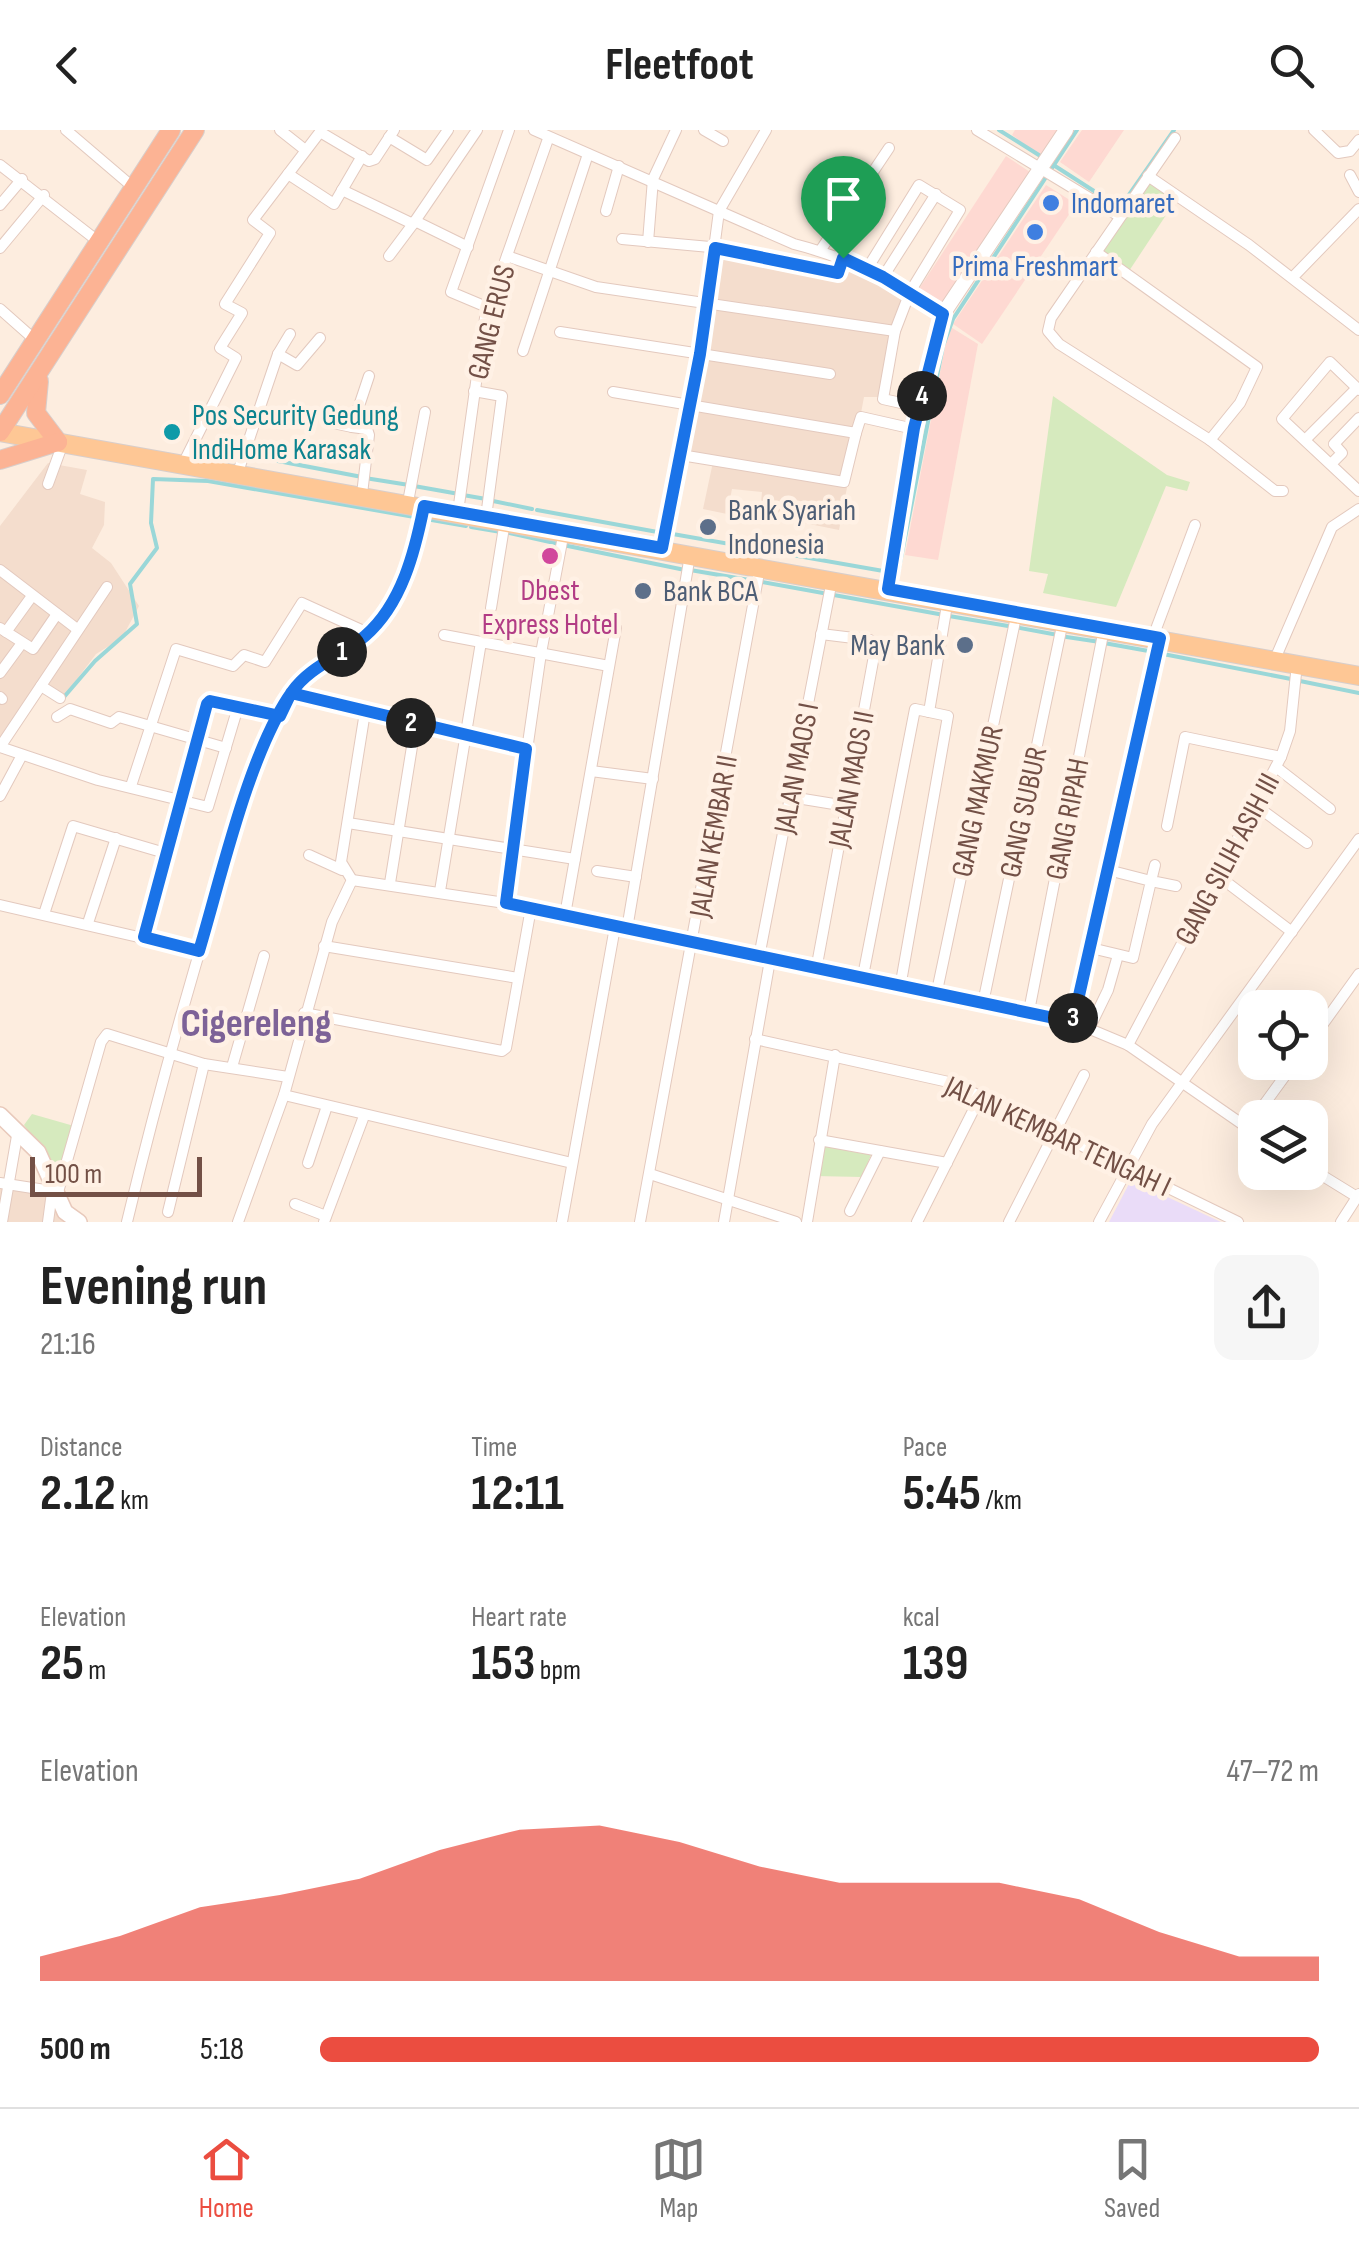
<!DOCTYPE html>
<meta charset="utf-8">
<style>
body{margin:0;font-family:"Sofia Sans Condensed",sans-serif;background:#f6f6f6;color:#222;height:100vh;display:flex;flex-direction:column;font-size:38px;white-space:nowrap}
*{box-sizing:border-box;margin:0}
p{font-size:32px;color:#767676}
.icon{flex:none;width:55px;height:55px;fill:none;stroke:currentColor;stroke-width:2;stroke-linecap:round;stroke-linejoin:round}
.map{position:relative;height:1092px;overflow:hidden}
.side{display:flex;flex-direction:column;background:#fff;flex:1}
.side>*{flex:none}
.buttons{position:absolute;left:1238px;top:860px;display:grid;gap:20px}
.buttons a{display:grid;place-items:center;width:90px;height:90px;border-radius:20px;background:#fff;box-shadow:0 10px 40px #0002;font-size:50px}
.scale{position:absolute;left:30px;bottom:25px;width:172px;box-sizing:border-box;padding-left:10px;border:5px solid #735046;border-top:0;font-size:28px;line-height:35px;white-space:nowrap;color:#735046;-webkit-text-stroke:8px #fff1e5;paint-order:stroke}
.pin{position:absolute;display:grid;place-items:center;width:85px;height:85px;color:#fff;margin:-102px -42px;border-radius:50% 50% 50% 0;rotate:-45deg;box-shadow:0 0 10px #0007}
.pin .icon{rotate:45deg}
.km{position:absolute;width:50px;height:50px;margin:-25px;border-radius:50%;background:#222;color:#fff;font-size:28px;line-height:50px;text-align:center}
.round{display:grid;place-items:center;flex:none;width:105px;height:105px;border-radius:20px;background:#f6f6f6}
.summary{display:flex;align-items:center;justify-content:space-between;height:170px;padding:0 40px}
h1{font-size:55px;font-weight:700;line-height:75px}
.figures{display:grid;grid-template-columns:repeat(3,1fr);gap:15px;height:170px;padding:10px 40px}
.figures div{display:grid;align-content:center}
.figures b{font-size:50px;font-weight:700}
.figures small{font-size:28px;font-weight:400}
.figures p{font-size:28px}
.chart{height:280px;padding:20px 40px}
.chart p{display:flex;justify-content:space-between}
.chart svg{width:100%;height:180px;margin-top:10px;fill:#eb4d40;opacity:.7}
ul{padding:0 40px;list-style:none;font-size:32px}
li{display:grid;grid-template-columns:160px 120px 1fr;align-items:center;height:75px}
li i{height:25px;border-radius:12px;background:#eb4d40}
header{display:flex;justify-content:space-between;align-items:center;height:130px;padding:0 40px;background:#fff;font-size:45px;font-weight:700}
.menu{display:flex;justify-content:space-around;align-items:center;height:140px;border-top:2px solid #e0e0e0;background:#fff;font-size:28px;color:#767676}
.menu a{display:grid;justify-items:center;gap:5px}
.menu .on{color:#eb4d40}
.map>svg:first-child{display:block}
.residential{fill:#f4ddcd}
.commercial{fill:#fed9d2}
.education{fill:#eadcf8}
.green{fill:#d6eabe}
.lines{fill:none;stroke-linecap:round;stroke-linejoin:round}
.stream{stroke:#9ad7d8;stroke-width:4}
.minor-casing{stroke:#e3c9be;stroke-width:12}
.tertiary-casing{stroke:#e3c9be;stroke-width:16}
.secondary-casing{stroke:#e8c9bb;stroke-width:18}
.primary-casing{stroke:#d8cecb;stroke-width:20}
.trunk-casing{stroke:#d8cecb;stroke-width:20}
.minor{stroke:#fff;stroke-width:10}
.tertiary{stroke:#fff;stroke-width:14}
.secondary{stroke:#fff;stroke-width:15}
.primary{stroke:#fec795;stroke-width:18}
.trunk{stroke:#fcb394;stroke-width:18}
.route-casing{stroke:#fff;stroke-width:20}
.route{stroke:#1a73e8;stroke-width:12}
.shop-dot{fill:#3f7fe0;stroke:#fff1e5;stroke-width:4}
.culture-dot{fill:#0f9aa8;stroke:#fff1e5;stroke-width:4}
.service-dot{fill:#5c6f8a;stroke:#fff1e5;stroke-width:4}
.hotel-dot{fill:#d1479c;stroke:#fff1e5;stroke-width:4}
.labels{text-anchor:middle;stroke-width:9;stroke-linejoin:round;paint-order:stroke}
.shop-label{font-size:30px;fill:#366cbe;stroke:#fff1e5;text-anchor:start}
.street-label{font-size:30px;fill:#735046;stroke:#fff1e5}
.culture-label{font-size:30px;fill:#0d838f;stroke:#fff1e5;text-anchor:start}
.service-label{font-size:30px;fill:#4e5e75;stroke:#fff1e5;text-anchor:start}
.hotel-label{font-size:30px;fill:#b23c85;stroke:#fff1e5}
.district-label{font-size:40px;font-weight:bold;fill:#7d6297;stroke:#fff1e5}
</style>
<header><svg class="icon" aria-label="back" viewBox="0 0 24 24"><path d="M15 5l-7 7 7 7"/></svg>Fleetfoot<svg class="icon" aria-label="search" viewBox="0 0 24 24"><circle cx="10" cy="10" r="6"/><path d="M15 15l6 6"/></svg></header>
<div class="map">
<svg width="1359" height="1092" viewBox="0 0 1359 1092">
<rect width="100%" height="100%" fill="#fdeddf"/>
<g class="residential">
<path d="M 720,123 L 839,143 L 846,130 L 909,162 L 884,267 L 864,267 L 839,400 L 760,384 L 762,362 L 732,359 L 727,384 L 703,379 L 713,332 L 687,327 Z"/>
<path d="M 48,333 L 87,340 L 80,364 L 105,372 L 104,395 L 92,418 L 111,433 L 139,476 L 122,508 L 96,524 L 65,565 L 41,554 L 0,610 L 0,396 Z"/>
<path d="M 0,1056 L 52,1066 L 68,1092 L 0,1092 Z"/>
</g>
<g class="commercial">
<path d="M 1015,0 L 1058,0 L 1041,26 L 1012,5 Z"/>
<path d="M 1082,0 L 1124,0 L 1089,52 L 1060,32 Z"/>
<path d="M 1006,26 L 1030,42 L 933,191 L 915,165 Z"/>
<path d="M 1046,55 L 1076,74 L 982,214 L 953,194 Z"/>
<path d="M 949,196 L 978,214 L 938,430 L 905,425 Z"/>
</g>
<path class="education" d="M 1131,1050 L 1221,1092 L 1109,1092 Z"/>
<g class="green">
<path d="M 1147,51 L 1176,70 L 1129,141 L 1100,122 Z"/>
<path d="M 1053,266 L 1167,345 L 1190,352 L 1187,361 L 1166,356 L 1116,477 L 1043,463 L 1048,444 L 1029,441 Z"/>
<path d="M 32,984 L 74,996 L 58,1059 L 51,1042 L 53,1035 L 24,995 Z"/>
<path d="M 820,1012 L 873,1020 L 862,1047 L 814,1046 Z"/>
</g>
<g class="lines">
<g class="stream">
<path d="M 999,0 L 1042,27"/>
<path d="M 1055,36 L 1108,70 L 1124,72 L 1174,0"/>
<path d="M 247,325 L 362,347"/>
<path d="M 365,348 L 409,355"/>
<path d="M 414,356 L 459,364"/>
<path d="M 463,365 L 486,369"/>
<path d="M 493,371 L 532,379"/>
<path d="M 537,380 L 663,403"/>
<path d="M 471,397 L 501,402"/>
<path d="M 505,402 L 559,414"/>
<path d="M 667,403 L 889,442"/>
<path d="M 563,415 L 685,440"/>
<path d="M 690,440 L 755,451"/>
<path d="M 894,443 L 898,443 L 943,216 L 953,189 L 1077,0"/>
<path d="M 762,452 L 944,485"/>
<path d="M 949,486 L 1014,497"/>
<path d="M 1015,497 L 1058,505"/>
<path d="M 1060,506 L 1100,512"/>
<path d="M 1104,513 L 1154,522"/>
<path d="M 1158,523 L 1291,549"/>
<path d="M 1300,551 L 1359,563"/>
<path d="M 64,567 L 95,531 L 137,494 L 130,454 L 157,418 L 151,393 L 153,349 L 208,351 L 466,396"/>
</g>
<g class="minor-casing">
<g id="minor">
<path d="M 66,0 L 134,58"/>
<path d="M 280,0 L 304,19"/>
<path d="M 534,0 L 794,114 C 853,129 892,151 943,184"/>
<path d="M 704,0 L 723,11"/>
<path d="M 977,0 L 1119,86"/>
<path d="M 1314,0 L 1338,23 L 1350,21 L 1359,10"/>
<path d="M 389,7 L 427,30 L 448,0"/>
<path d="M 1175,8 L 1051,188 L 1048,201 L 1059,214 L 1210,310 L 1275,361 L 1283,361"/>
<path d="M 0,35 L 99,112"/>
<path d="M 288,44 L 334,74 L 362,26"/>
<path d="M 1350,45 L 1359,62"/>
<path d="M 1148,46 L 1249,115 L 1359,200"/>
<path d="M 342,60 L 413,94 L 477,0"/>
<path d="M 0,75 L 22,49"/>
<path d="M 606,81 L 619,36"/>
<path d="M 415,91 L 468,117"/>
<path d="M 622,109 L 732,119 L 837,143 L 843,128"/>
<path d="M 648,112 L 653,49 L 676,0"/>
<path d="M 0,118 L 44,65"/>
<path d="M 822,118 L 889,18"/>
<path d="M 1096,122 L 1257,237 L 1240,273 L 1210,310"/>
<path d="M 389,126 L 413,94"/>
<path d="M 507,126 L 596,157 L 895,201"/>
<path d="M 867,139 L 919,55 L 960,80 L 910,162 L 895,201 L 883,269 L 919,277"/>
<path d="M 883,147 L 936,64"/>
<path d="M 1293,147 L 1359,79"/>
<path d="M 489,178 L 451,162 L 509,0"/>
<path d="M 0,179 L 35,210"/>
<path d="M 560,202 L 830,244"/>
<path d="M 523,221 L 588,24"/>
<path d="M 278,224 L 297,235 L 320,208"/>
<path d="M 1359,260 L 1330,232 L 1282,289 L 1359,361"/>
<path d="M 474,261 L 502,266 L 486,387"/>
<path d="M 613,262 L 856,303 L 861,287 L 914,299"/>
<path d="M 328,292 L 352,297"/>
<path d="M 1306,309 L 1357,258"/>
<path d="M 681,325 L 844,352 L 856,303"/>
<path d="M 184,332 L 236,228 L 220,218 L 242,183 L 225,174 L 270,103 L 253,90 L 320,2 L 369,31 L 375,29 L 394,0"/>
<path d="M 1331,334 L 1342,323 L 1334,314 L 1359,288"/>
<path d="M 238,342 L 278,224 L 290,204"/>
<path d="M 48,354 L 63,313"/>
<path d="M 362,364 L 369,305 L 367,299 L 352,297 L 369,246"/>
<path d="M 408,372 L 425,282"/>
<path d="M 458,382 L 485,188 L 548,9"/>
<path d="M 662,418 L 700,225 L 719,81 L 766,0"/>
<path d="M 0,440 L 77,499"/>
<path d="M 107,457 L 0,617 L 98,650 L 208,677 L 238,577 L 280,586"/>
<path d="M 491,478 L 505,391"/>
<path d="M 0,498 L 33,519 L 57,484"/>
<path d="M 6,502 L 32,466"/>
<path d="M 444,505 L 481,512"/>
<path d="M 1153,507 L 1195,395"/>
<path d="M 1275,529 L 1332,397 L 1359,379"/>
<path d="M 0,543 L 22,513"/>
<path d="M 41,556 L 60,568"/>
<path d="M 291,563 L 419,595"/>
<path d="M 0,567 L 2,569"/>
<path d="M 929,582 L 948,469"/>
<path d="M 57,587 L 70,579 L 111,593 L 119,587 L 226,618"/>
<path d="M 466,608 L 526,619"/>
<path d="M 1276,637 L 1330,679"/>
<path d="M 591,641 L 653,649"/>
<path d="M 131,656 L 176,519 L 233,536 L 244,525 L 265,532 L 302,473 L 368,503"/>
<path d="M 0,666 L 22,625"/>
<path d="M 791,667 L 846,676"/>
<path d="M 1255,675 L 1307,713"/>
<path d="M 348,693 L 575,729"/>
<path d="M 1167,696 L 1185,607 L 1281,627"/>
<path d="M 165,723 L 207,574 L 238,577"/>
<path d="M 309,725 L 342,740"/>
<path d="M 1155,735 L 1151,751 L 1176,756"/>
<path d="M 597,741 L 636,747"/>
<path d="M 1217,745 L 1292,802"/>
<path d="M 352,750 L 505,773 L 1073,892 L 1128,915 L 1255,1003"/>
<path d="M 352,750 L 341,732 L 365,582"/>
<path d="M 390,753 L 415,598 L 467,601"/>
<path d="M 440,761 L 481,512 L 609,536"/>
<path d="M 505,773 L 541,523 L 564,401"/>
<path d="M 0,775 L 199,821"/>
<path d="M 44,784 L 73,696 L 165,723 L 144,807"/>
<path d="M 565,785 L 616,498"/>
<path d="M 88,793 L 116,708"/>
<path d="M 627,799 L 690,425"/>
<path d="M 324,816 L 518,848"/>
<path d="M 1091,818 L 1133,828 L 1151,751 L 1108,740"/>
<path d="M 759,827 L 832,450"/>
<path d="M 816,840 L 876,515 L 870,510 L 821,504"/>
<path d="M 863,846 L 915,579 L 948,586 L 901,852"/>
<path d="M 937,861 L 1017,482"/>
<path d="M 983,873 L 1063,491"/>
<path d="M 1029,881 L 1104,499"/>
<path d="M 304,883 L 502,921 L 506,918 L 531,778"/>
<path d="M 1073,892 L 1159,508"/>
<path d="M 1090,897 L 1108,860 L 1118,825"/>
<path d="M 755,909 L 953,953 L 1238,1092"/>
<path d="M 1310,912 L 1359,844"/>
<path d="M 1128,915 L 1281,627 L 1290,601 L 1297,534"/>
<path d="M 232,937 L 264,826"/>
<path d="M 284,965 L 572,1033"/>
<path d="M 1247,998 L 1295,932"/>
<path d="M 819,1010 L 947,1033"/>
<path d="M 308,1033 L 327,976"/>
<path d="M 1310,1038 L 1357,1067"/>
<path d="M 650,1044 L 796,1092"/>
<path d="M 0,1053 L 58,1062 L 101,912 L 107,904 L 204,934 L 288,947"/>
<path d="M 295,1074 L 326,1086"/>
<path d="M 850,1081 L 880,1021"/>
<path d="M 168,1082 L 204,934"/>
<path d="M 2,1092 L 18,1000"/>
<path d="M 48,1092 L 52,1062"/>
<path d="M 127,1092 C 152,987 180,886 211,783 C 233,710 253,636 288,568 C 304,537 340,528 365,506 C 401,475 415,421 424,377"/>
<path d="M 238,1092 L 284,965 L 332,792 L 352,750"/>
<path d="M 324,1092 L 364,986"/>
<path d="M 562,1092 L 615,797"/>
<path d="M 640,1092 L 760,437"/>
<path d="M 724,1092 L 770,830"/>
<path d="M 807,1092 L 835,925"/>
<path d="M 917,1092 L 980,967"/>
<path d="M 1009,1092 L 1084,945"/>
<path d="M 1099,1092 L 1152,994 L 1359,709"/>
<path d="M 1341,1092 L 1359,1064"/>
</g>
</g>
<g class="tertiary-casing">
<path id="tertiary" d="M 888,459 L 914,299 L 943,184 L 1066,0"/>
</g>
<g class="secondary-casing">
<path id="secondary" d="M 0,985 L 38,1022 L 65,1082 L 79,1092"/>
</g>
<g class="primary-casing">
<path id="primary" d="M 0,302 L 1359,546"/>
</g>
<g class="trunk-casing">
<g id="trunk">
<path d="M 39,251 L 36,283 L 58,312"/>
<path d="M 0,265 L 171,0"/>
<path d="M 0,302 L 195,0"/>
<path d="M 0,330 L 58,312"/>
</g>
</g>
<use href="#minor" class="minor"/>
<use href="#tertiary" class="tertiary"/>
<use href="#secondary" class="secondary"/>
<use href="#primary" class="primary"/>
<use href="#trunk" class="trunk"/>
</g>
<g class="lines">
<g class="route-casing">
<path id="route" d="M 843,128 L 838,143 L 715,118 L 700,224 L 662,418 L 424,376 C 415,421 402,474 365,506 C 342,526 310,536 292,562 C 249,622 221,748 199,821 L 144,807 L 207,574 L 210,571 L 280,586 L 291,563 L 526,619 L 506,773 L 1073,892 L 1160,508 L 888,459 L 914,298 L 943,184 L 883,147 L 843,128"/>
</g>
<use href="#route" class="route"/>
</g>
<g class="shop-dot">
<circle cx="1051" cy="73" r="10"/>
<circle cx="1035" cy="102" r="10"/>
</g>
<circle class="culture-dot" cx="172" cy="302" r="10"/>
<g class="service-dot">
<circle cx="708" cy="397" r="10"/>
<circle cx="643" cy="461" r="10"/>
<circle cx="965" cy="515" r="10"/>
</g>
<circle class="hotel-dot" cx="550" cy="426" r="10"/>
<g class="labels">
<g class="shop-label">
<text x="1071" y="83">Indomaret</text>
<text x="1035" y="146" text-anchor="middle">Prima Freshmart</text>
</g>
<g class="street-label">
<text transform="translate(491 192) rotate(-76)" y="10">GANG ERUS</text>
<text transform="translate(796 638) rotate(-79)" y="10">JALAN MAOS I</text>
<text transform="translate(851 649) rotate(-79)" y="10">JALAN MAOS II</text>
<text transform="translate(977 671) rotate(-78)" y="10">GANG MAKMUR</text>
<text transform="translate(1023 682) rotate(-78)" y="10">GANG SUBUR</text>
<text transform="translate(1067 689) rotate(-79)" y="10">GANG RIPAH</text>
<text transform="translate(713 706) rotate(-80)" y="10">JALAN KEMBAR II</text>
<text transform="translate(1227 729) rotate(-62)" y="10">GANG SILIH ASIH III</text>
<text transform="translate(1058 1006) rotate(25)" y="10">JALAN KEMBAR TENGAH I</text>
</g>
<g class="culture-label">
<text x="192" y="295">Pos Security Gedung<tspan x="192" dy="34">IndiHome Karasak</tspan></text>
</g>
<g class="service-label">
<text x="728" y="390">Bank Syariah<tspan x="728" dy="34">Indonesia</tspan></text>
<text x="663" y="471">Bank BCA</text>
<text x="945" y="525" text-anchor="end">May Bank</text>
</g>
<g class="hotel-label">
<text x="550" y="470">Dbest<tspan x="550" dy="34">Express Hotel</tspan></text>
</g>
<g class="district-label">
<text x="256" y="906">Cigereleng</text>
</g>
</g>
</svg>
<div class="buttons">
<a><svg class="icon" aria-label="locate" viewBox="0 0 24 24"><circle cx="12" cy="12" r="6"/><path d="M12 2v4M12 18v4M2 12h4M18 12h4"/></svg></a>
<a><svg class="icon" aria-label="layers" viewBox="0 0 24 24"><path d="M12 4l9 5-9 5-9-5zM3 14l9 5 9-5"/></svg></a>
</div>
<div class="scale">100 m</div>
<div class="pin" style="left:843px;top:128px;background:#1e9e55"><svg class="icon" aria-label="arrive" viewBox="0 0 24 24"><path d="M6 21V4h12l-3 4 3 4H6"/></svg></div>
<b class="km" style="left:342px;top:522px">1</b>
<b class="km" style="left:411px;top:593px">2</b>
<b class="km" style="left:1073px;top:888px">3</b>
<b class="km" style="left:922px;top:266px">4</b>
</div>
<section class="side">
<div class="summary"><div><h1>Evening run</h1><p>21:16</p></div><a class="round"><svg class="icon" aria-label="share" viewBox="0 0 24 24"><path d="M12 15V3M7 8l5-5 5 5M5 13v7h14v-7"/></svg></a></div>
<div class="figures">
<div><p>Distance</p><b>2.12<small> km</small></b></div>
<div><p>Time</p><b>12:11</b></div>
<div><p>Pace</p><b>5:45<small> /km</small></b></div>
</div>
<div class="figures">
<div><p>Elevation</p><b>25<small> m</small></b></div>
<div><p>Heart rate</p><b>153<small> bpm</small></b></div>
<div><p>kcal</p><b>139</b></div>
</div>
<div class="chart"><p><span>Elevation</span>47–72 m</p>
<svg viewBox="0 0 160 44" preserveAspectRatio="none"><path d="M0 44V38L10 33L20 26L30 23L40 19L50 12L60 7L70 6L80 10L90 16L100 20L110 20L120 20L130 24L140 32L150 38L160 38V44z"/></svg>
</div>
<ul>
<li><b>500 m</b>5:18<i style="width:100%"></i></li>
</ul>
</section>
<nav class="menu">
<a class="on"><svg class="icon" aria-label="home" viewBox="0 0 24 24"><path d="M3 11l9-7 9 7M6 9v11h12V9"/></svg>Home</a>
<a><svg class="icon" aria-label="map" viewBox="0 0 24 24"><path d="M3 6l6-2 6 2 6-2v14l-6 2-6-2-6 2zM9 4v14M15 6v14"/></svg>Map</a>
<a><svg class="icon" aria-label="saved" viewBox="0 0 24 24"><path d="M7 4h10v16l-5-4-5 4z"/></svg>Saved</a>
</nav>
